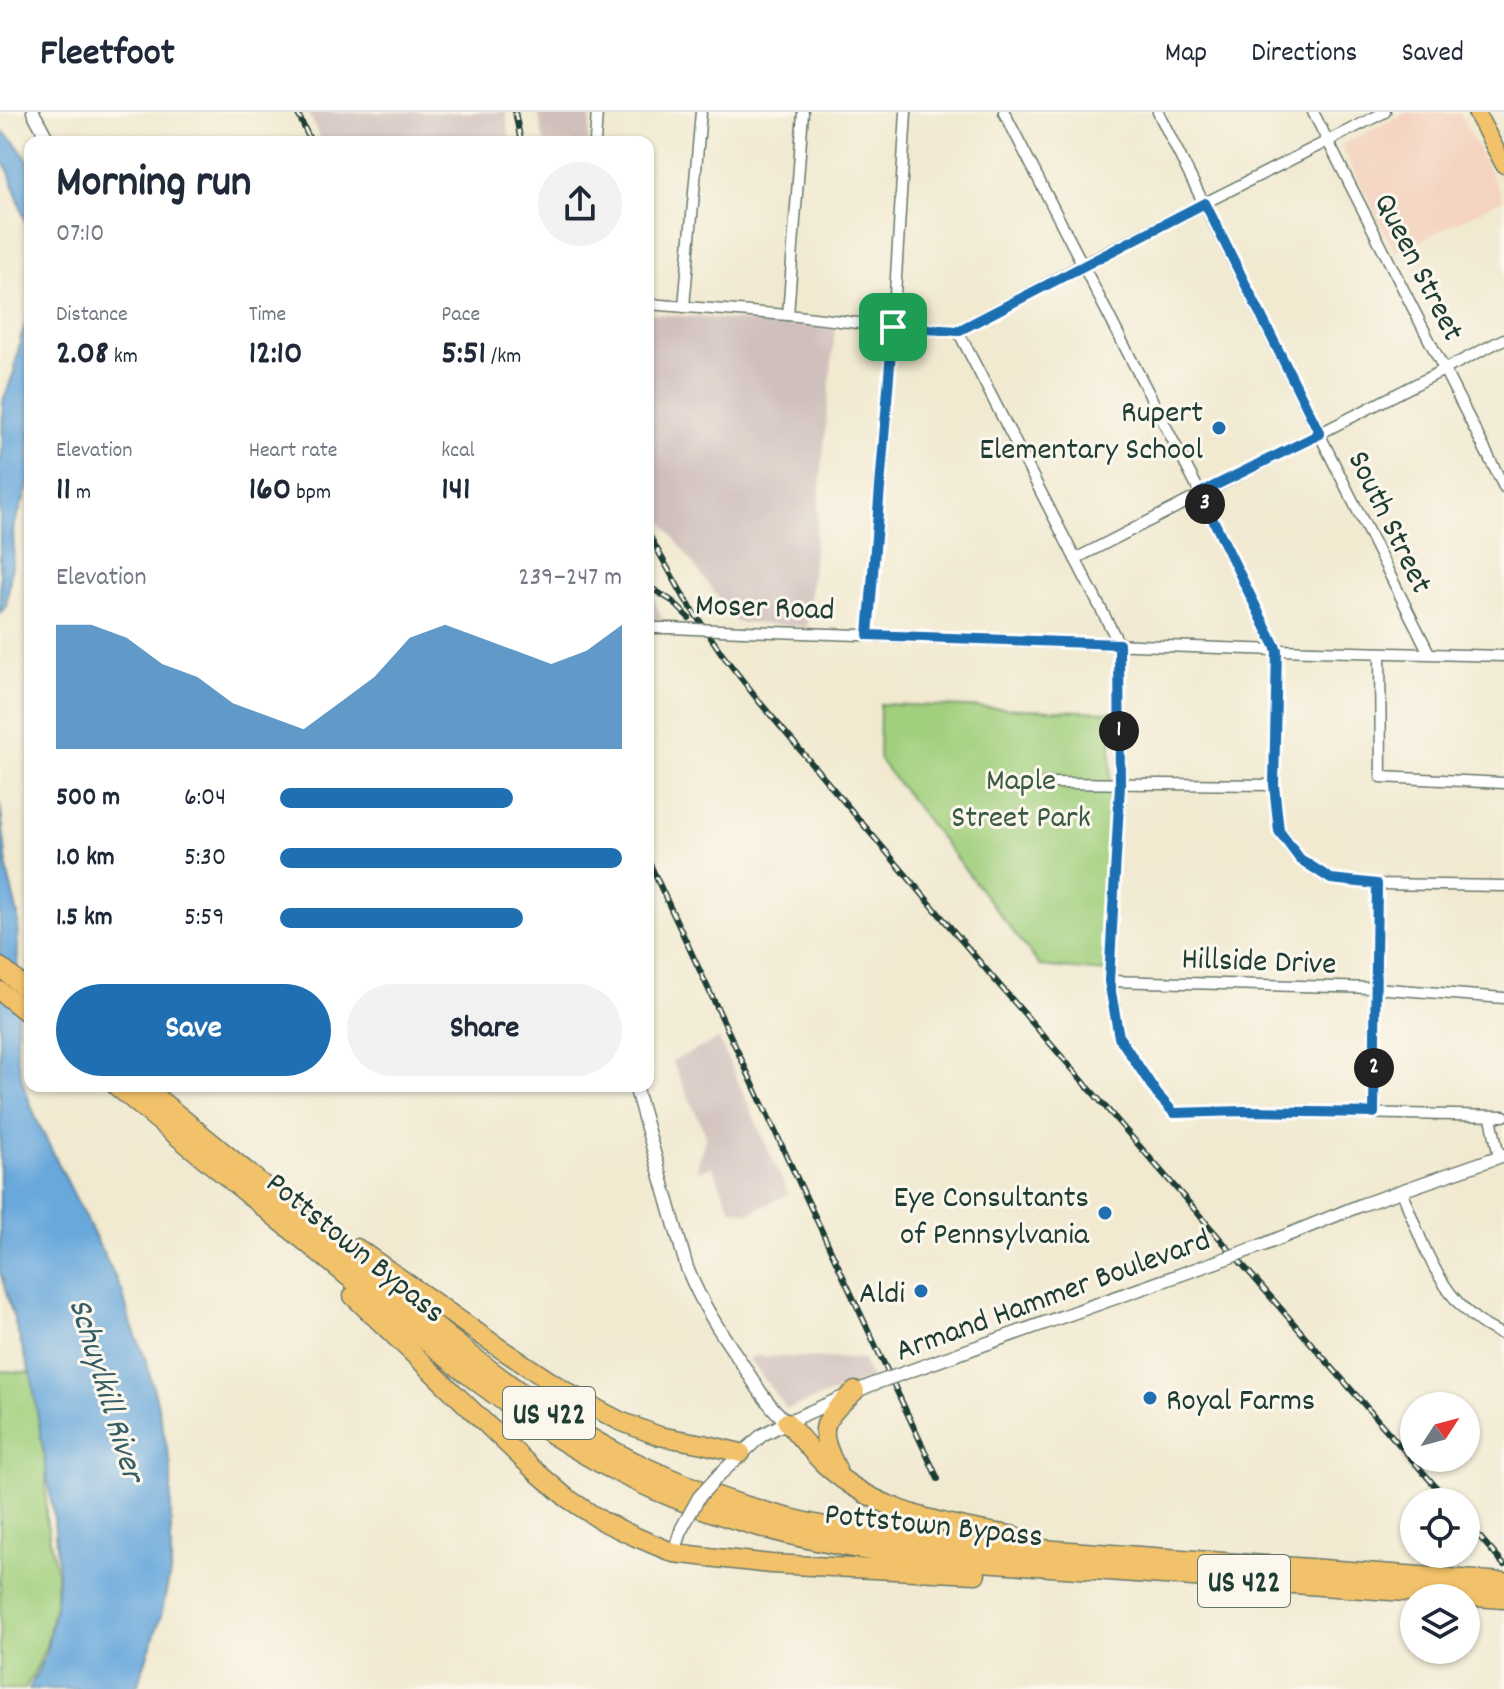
<!DOCTYPE html>
<meta charset="utf-8">
<style>
body{margin:0;font-family:Dekko,sans-serif;background:#f2f2f3;color:#1f2937;height:100vh;display:flex;flex-direction:column;font-size:30px;white-space:nowrap}
*{box-sizing:border-box;margin:0}
p{font-size:26px;color:#747a83}
.icon{flex:none;width:44px;height:44px;fill:none;stroke:currentColor;stroke-width:2;stroke-linecap:round;stroke-linejoin:round}
.map{position:relative;flex:1;overflow:hidden}
.drawer{position:absolute;left:24px;top:24px;width:630px;height:956px;display:flex;flex-direction:column;background:#fff;border-radius:16px;box-shadow:0 2px 6px #0004}
.drawer>*{flex:none}
.needle{width:52px;rotate:54deg}
.tools{position:absolute;left:1400px;top:1280px;display:grid;gap:16px}
.tools a{display:grid;place-items:center;width:80px;height:80px;border-radius:50%;background:#fff;box-shadow:0 2px 6px #0004;font-size:40px}
.pin{position:absolute;display:grid;place-items:center;width:68px;height:68px;color:#fff;margin:-34px;border-radius:16px;box-shadow:0 4px 12px #0006}
.km{position:absolute;width:40px;height:40px;margin:-20px;border-radius:50%;background:#222;color:#fff;font-size:22px;line-height:40px;text-align:center}
.round{display:grid;place-items:center;flex:none;width:84px;height:84px;border-radius:42px;background:#f2f2f3}
.overview{display:flex;align-items:center;justify-content:space-between;height:136px;padding:0 32px}
h1{font-size:44px;font-weight:700;line-height:60px}
.stats{display:grid;grid-template-columns:repeat(3,1fr);gap:12px;height:136px;padding:8px 32px}
.stats div{display:grid;align-content:center}
.stats b{font-size:34px;font-weight:700}
.stats small{font-size:22px;font-weight:400}
.stats p{font-size:22px}
.chart{height:224px;padding:16px 32px}
.chart p{display:flex;justify-content:space-between}
.chart svg{width:100%;height:144px;margin-top:8px;fill:#1f6fb2;opacity:.7}
.primary-button{display:flex;gap:16px;margin-top:auto;padding:16px 32px}
.primary-button a{flex:1;height:92px;border-radius:48px;background:#1f6fb2;color:#fff;font-size:32px;font-weight:700;line-height:92px;text-align:center}
.primary-button a+a{background:#f2f2f3;color:#1f2937}
ul{padding:0 32px;list-style:none;font-size:26px}
li{display:grid;grid-template-columns:128px 96px 1fr;align-items:center;height:60px}
li i{height:20px;border-radius:10px;background:#1f6fb2}
header{display:flex;align-items:center;gap:48px;box-sizing:border-box;height:112px;padding:0 40px;background:#fff;border-bottom:2px solid #e0e1e3}
header strong{font-size:38px}
nav{display:flex;gap:44px;margin-inline-start:auto;font-size:28px}
.map>svg:first-child{display:block}
.built{fill:#f4d3c0}
.industrial{fill:#d0c0bc}
.green{fill:#a1cf7d;stroke:#608658;stroke-width:2}
.water{fill:#69a8db;stroke:#447288;stroke-width:2}
.lines{fill:none;stroke-linecap:round;stroke-linejoin:round}
.minor-casing{stroke:#68796b;stroke-width:13}
.tertiary-casing{stroke:#68796b;stroke-width:15}
.primary-casing{stroke:#68796b;stroke-width:19}
.motorway-casing{stroke:#68796b;stroke-width:21}
.minor{stroke:#fff;stroke-width:10}
.tertiary{stroke:#fff;stroke-width:12}
.primary{stroke:#f2c26a;stroke-width:16}
.motorway{stroke:#f2c26a;stroke-width:18}
.rail-casing{stroke:#1f3d34;stroke-width:6}
.rail{stroke:#fbf7ec;stroke-width:3;stroke-dasharray:9;stroke-linecap:butt}
.minor-bridge-casing{stroke:#68796b;stroke-width:13;stroke-linecap:butt}
.tertiary-bridge-casing{stroke:#68796b;stroke-width:15;stroke-linecap:butt}
.minor-bridge{stroke:#fff;stroke-width:10}
.tertiary-bridge{stroke:#fff;stroke-width:12}
.route-casing{stroke:#fff;stroke-width:16}
.route{stroke:#1f6fb2;stroke-width:10}
.poi-dot{fill:#1f6fb2;stroke:#fbf7ec;stroke-width:3}
.labels{text-anchor:middle;stroke-width:6;stroke-linejoin:round;paint-order:stroke}
.shield{fill:#fbf7ec;stroke:#61756b;stroke-width:2}
.shield-label{font-size:30px;font-weight:bold;fill:#1f3d34}
.street-label{font-size:32px;fill:#1f3d34;stroke:#fbf7ec}
.poi-label{font-size:32px;fill:#1f3d34;stroke:#fbf7ec;text-anchor:end}
.park-label{font-size:32px;fill:#395a43;stroke:#fbf7ec}
.water-label{font-size:34px;font-style:italic;fill:#355d66;stroke:#fbf7ec}
</style>
<header>
<strong>Fleetfoot</strong>
<nav><a>Map</a><a>Directions</a><a>Saved</a></nav>
</header>
<div class="map">
<svg width="1504" height="1577" viewBox="0 0 1504 1577">
<rect width="100%" height="100%" fill="#fbf7ec"/>
<filter id="ink" filterUnits="userSpaceOnUse"><feTurbulence type="fractalNoise" baseFrequency=".0125" numOctaves="2"/><feDisplacementMap in="SourceGraphic" scale="16" xChannelSelector="R" yChannelSelector="G"/><feConvolveMatrix kernelMatrix="1 2 1 2 8 2 1 2 1" color-interpolation-filters="sRGB"/></filter>
<filter id="wash" filterUnits="userSpaceOnUse"><feTurbulence type="fractalNoise" baseFrequency=".006" numOctaves="4" result="noise"/><feDisplacementMap in="SourceGraphic" scale="32" xChannelSelector="R" yChannelSelector="G"/><feGaussianBlur stdDeviation="1.8" result="paint"/><feColorMatrix in="noise" values="0 0 0 0 0 0 0 0 0 0 0 0 0 0 0 0 0 1.4 0 .05"/><feComposite in="paint" operator="in"/></filter>
<g filter="url(#wash)">
<rect width="100%" height="100%" fill="#f1e9d0"/>
<path class="built" d="M 1408,0 L 1459,0 L 1503,87 L 1395,141 L 1341,33 Z"/>
<g class="industrial">
<path d="M 308,0 L 505,0 L 510,30 L 322,30 Z"/>
<path d="M 538,0 L 591,0 L 588,30 L 544,30 Z"/>
<path d="M 648,201 L 835,217 L 807,515 L 736,510 L 667,416 L 648,378 Z"/>
<path d="M 648,476 L 664,510 L 648,509 Z"/>
<path d="M 719,927 L 788,1082 L 750,1101 L 731,1097 L 712,1054 L 699,1059 L 697,1055 L 706,1023 L 672,949 Z"/>
<path d="M 755,1244 L 862,1247 L 871,1267 L 787,1297 L 749,1247 Z"/>
</g>
<g class="green">
<path d="M 880,592 L 1112,600 L 1105,860 L 1040,854 L 879,647 Z"/>
<path d="M 0,1259 L 38,1261 L 46,1348 L 46,1407 L 56,1459 L 56,1487 L 46,1534 L 39,1551 L 25,1577 L 0,1577 Z"/>
</g>
<g class="water">
<path d="M 0,17 L 15,31 L 30,51 L 30,123 L 9,60 L 0,44 Z"/>
<path d="M 30,198 L 30,369 L 13,418 L 14,439 L 6,494 L 0,501 L 0,352 L 2,341 L 3,289 L 14,260 L 21,225 Z"/>
<path d="M 0,691 L 8,762 L 18,803 L 17,944 L 23,972 L 37,1009 L 122,1179 L 130,1209 L 145,1246 L 157,1290 L 171,1354 L 171,1456 L 161,1504 L 136,1577 L 29,1577 L 46,1542 L 57,1484 L 58,1457 L 54,1407 L 32,1268 L 0,1160 Z"/>
</g>
</g>
<g filter="url(#ink)">
<g class="lines">
<g class="minor-casing">
<g id="minor">
<path d="M 1004,0 L 1200,381 L 1277,538 L 1274,673 L 1279,719 L 1300,747 L 1331,767 L 1377,772 L 1504,774"/>
<path d="M 1158,0 L 1429,541"/>
<path d="M 1313,0 L 1504,375"/>
<path d="M 595,30 L 597,0"/>
<path d="M 648,192 L 788,203 L 893,215 L 958,219 L 1082,153 L 1385,0"/>
<path d="M 684,195 L 701,0"/>
<path d="M 788,203 L 803,0"/>
<path d="M 958,219 L 1119,532 L 1120,673 L 1109,869 L 1119,925 L 1157,982 L 1174,1001 L 1244,999 L 1504,1004"/>
<path d="M 1075,447 L 1504,227"/>
<path d="M 648,516 L 670,516"/>
<path d="M 744,519 L 1277,538 L 1504,544"/>
<path d="M 868,523 L 893,215 L 906,0"/>
<path d="M 1380,541 L 1381,665 L 1504,671"/>
<path d="M 1046,671 L 1274,673"/>
<path d="M 1109,869 L 1375,876 L 1504,886"/>
<path d="M 1374,1001 L 1377,772"/>
<path d="M 1491,1005 L 1499,1045"/>
<path d="M 1402,1080 C 1424,1135 1444,1200 1504,1223"/>
</g>
</g>
<g class="tertiary-casing">
<g id="tertiary">
<path d="M 33,0 L 49,30"/>
<path d="M 635,974 L 687,1156 C 701,1191 720,1220 741,1250 C 755,1272 767,1293 787,1310"/>
<path d="M 1263,1133 L 1361,1093 L 1504,1043"/>
<path d="M 904,1261 L 1213,1151"/>
<path d="M 719,1363 L 762,1323 L 787,1310 L 873,1272"/>
<path d="M 674,1441 L 682,1416"/>
</g>
</g>
<g class="primary-casing">
<path id="primary" d="M 1476,0 L 1504,53"/>
</g>
<g class="motorway-casing">
<g id="motorway">
<path d="M 0,855 L 30,880"/>
<path d="M 0,879 L 30,903"/>
<path d="M 116,974 L 459,1256 C 506,1292 553,1326 605,1354 C 704,1407 814,1434 924,1446 L 1504,1487"/>
<path d="M 143,974 C 223,1039 302,1105 381,1170 C 465,1239 549,1310 648,1356 C 729,1394 815,1416 903,1427 L 1504,1470"/>
<path d="M 357,1136 L 501,1237 L 568,1281 L 597,1297 L 620,1309 L 659,1324 L 703,1332 L 741,1341"/>
<path d="M 353,1184 L 532,1356 L 567,1386 L 602,1409 L 636,1425 L 674,1441 L 708,1445 L 771,1452 L 976,1462"/>
<path d="M 787,1310 C 799,1324 811,1339 824,1352 C 876,1401 948,1413 1016,1424"/>
<path d="M 837,1357 C 816,1315 822,1309 855,1279"/>
</g>
</g>
<use href="#minor" class="minor"/>
<use href="#tertiary" class="tertiary"/>
<use href="#primary" class="primary"/>
<use href="#motorway" class="motorway"/>
<g class="rail-casing">
<g id="rail">
<path d="M 297,0 L 311,30"/>
<path d="M 515,0 L 521,30"/>
<path d="M 648,421 L 685,487 L 722,542 L 757,587 L 995,868 L 1449,1390"/>
<path d="M 648,474 L 672,489 L 689,506"/>
<path d="M 648,748 L 938,1367"/>
<path d="M 1466,1409 L 1504,1453"/>
</g>
</g>
<use href="#rail" class="rail"/>
<g class="minor-bridge-casing">
<path id="minor-bridge" d="M 670,516 L 744,519"/>
</g>
<g class="tertiary-bridge-casing">
<g id="tertiary-bridge">
<path d="M 1213,1151 L 1263,1133"/>
<path d="M 873,1272 L 904,1261"/>
<path d="M 682,1416 L 699,1385 L 719,1363"/>
</g>
</g>
<use href="#minor-bridge" class="minor-bridge"/>
<use href="#tertiary-bridge" class="tertiary-bridge"/>
</g>
</g>
<g class="lines" filter="url(#ink)">
<g class="route-casing">
<path id="route" d="M 1205,91 L 1320,322 L 1200,381 L 1277,538 L 1274,673 L 1279,719 L 1300,747 L 1331,767 L 1377,772 L 1374,1001 L 1244,999 L 1174,1001 L 1157,982 L 1119,925 L 1109,869 L 1120,673 L 1119,532 L 868,523 L 893,215 L 958,219 Z"/>
</g>
<use href="#route" class="route"/>
</g>
<g class="poi-dot">
<circle cx="1219" cy="316" r="8"/>
<circle cx="1105" cy="1101" r="8"/>
<circle cx="921" cy="1179" r="8"/>
<circle cx="1150" cy="1286" r="8"/>
</g>
<g class="labels">
<g class="shield">
<rect x="503" y="1275" width="92" height="52" rx="6"/>
<rect x="1198" y="1443" width="92" height="52" rx="6"/>
</g>
<g class="shield-label">
<text x="549" y="1311">US 422</text>
<text x="1244" y="1479">US 422</text>
</g>
<g class="street-label">
<text transform="translate(1421 154) rotate(63)" y="11">Queen Street</text>
<text transform="translate(1392 409) rotate(64)" y="11">South Street</text>
<text transform="translate(765 493) rotate(2)" y="11">Moser Road</text>
<text transform="translate(1259 847) rotate(2)" y="11">Hillside Drive</text>
<text transform="translate(357 1134) rotate(39)" y="11">Pottstown Bypass</text>
<text transform="translate(1052 1181) rotate(-20)" y="11">Armand Hammer Boulevard</text>
<text transform="translate(934 1411) rotate(6)" y="11">Pottstown Bypass</text>
</g>
<g class="poi-label">
<text x="1203" y="309">Rupert<tspan x="1203" dy="37">Elementary School</tspan></text>
<text x="1089" y="1094">Eye Consultants<tspan x="1089" dy="37">of Pennsylvania</tspan></text>
<text x="905" y="1190">Aldi</text>
<text x="1166" y="1297" text-anchor="start">Royal Farms</text>
</g>
<g class="park-label">
<text x="1021" y="677">Maple<tspan x="1021" dy="37">Street Park</tspan></text>
</g>
<g class="water-label">
<text transform="translate(109 1277) rotate(73)" y="12">Schuylkill River</text>
</g>
</g>
</svg>
<div class="tools">
<a><svg class="needle" viewBox="-14 -14 28 28"><path d="M0-13l5 13h-10z" fill="#e53935"/><path d="M0 13l5-13h-10z" fill="#747a83"/></svg></a>
<a><svg class="icon" aria-label="locate" viewBox="0 0 24 24"><circle cx="12" cy="12" r="6"/><path d="M12 2v4M12 18v4M2 12h4M18 12h4"/></svg></a>
<a><svg class="icon" aria-label="layers" viewBox="0 0 24 24"><path d="M12 4l9 5-9 5-9-5zM3 14l9 5 9-5"/></svg></a>
</div>
<div class="pin" style="left:893px;top:215px;background:#1e9e55"><svg class="icon" aria-label="arrive" viewBox="0 0 24 24"><path d="M6 21V4h12l-3 4 3 4H6"/></svg></div>
<b class="km" style="left:1119px;top:619px">1</b>
<b class="km" style="left:1374px;top:956px">2</b>
<b class="km" style="left:1205px;top:392px">3</b>
<section class="drawer">
<div class="overview"><div><h1>Morning run</h1><p>07:10</p></div><a class="round"><svg class="icon" aria-label="share" viewBox="0 0 24 24"><path d="M12 15V3M7 8l5-5 5 5M5 13v7h14v-7"/></svg></a></div>
<div class="stats">
<div><p>Distance</p><b>2.08<small> km</small></b></div>
<div><p>Time</p><b>12:10</b></div>
<div><p>Pace</p><b>5:51<small> /km</small></b></div>
</div>
<div class="stats">
<div><p>Elevation</p><b>11<small> m</small></b></div>
<div><p>Heart rate</p><b>160<small> bpm</small></b></div>
<div><p>kcal</p><b>141</b></div>
</div>
<div class="chart"><p><span>Elevation</span>239–247 m</p>
<svg viewBox="0 0 160 44" preserveAspectRatio="none"><path d="M0 44V6L10 6L20 10L30 18L40 22L50 30L60 34L70 38L80 30L90 22L100 10L110 6L120 10L130 14L140 18L150 14L160 6V44z"/></svg>
</div>
<ul>
<li><b>500 m</b>6:04<i style="width:68%"></i></li>
<li><b>1.0 km</b>5:30<i style="width:100%"></i></li>
<li><b>1.5 km</b>5:59<i style="width:71%"></i></li>
</ul>
<div class="primary-button"><a>Save</a><a>Share</a></div>
</section>
</div>
